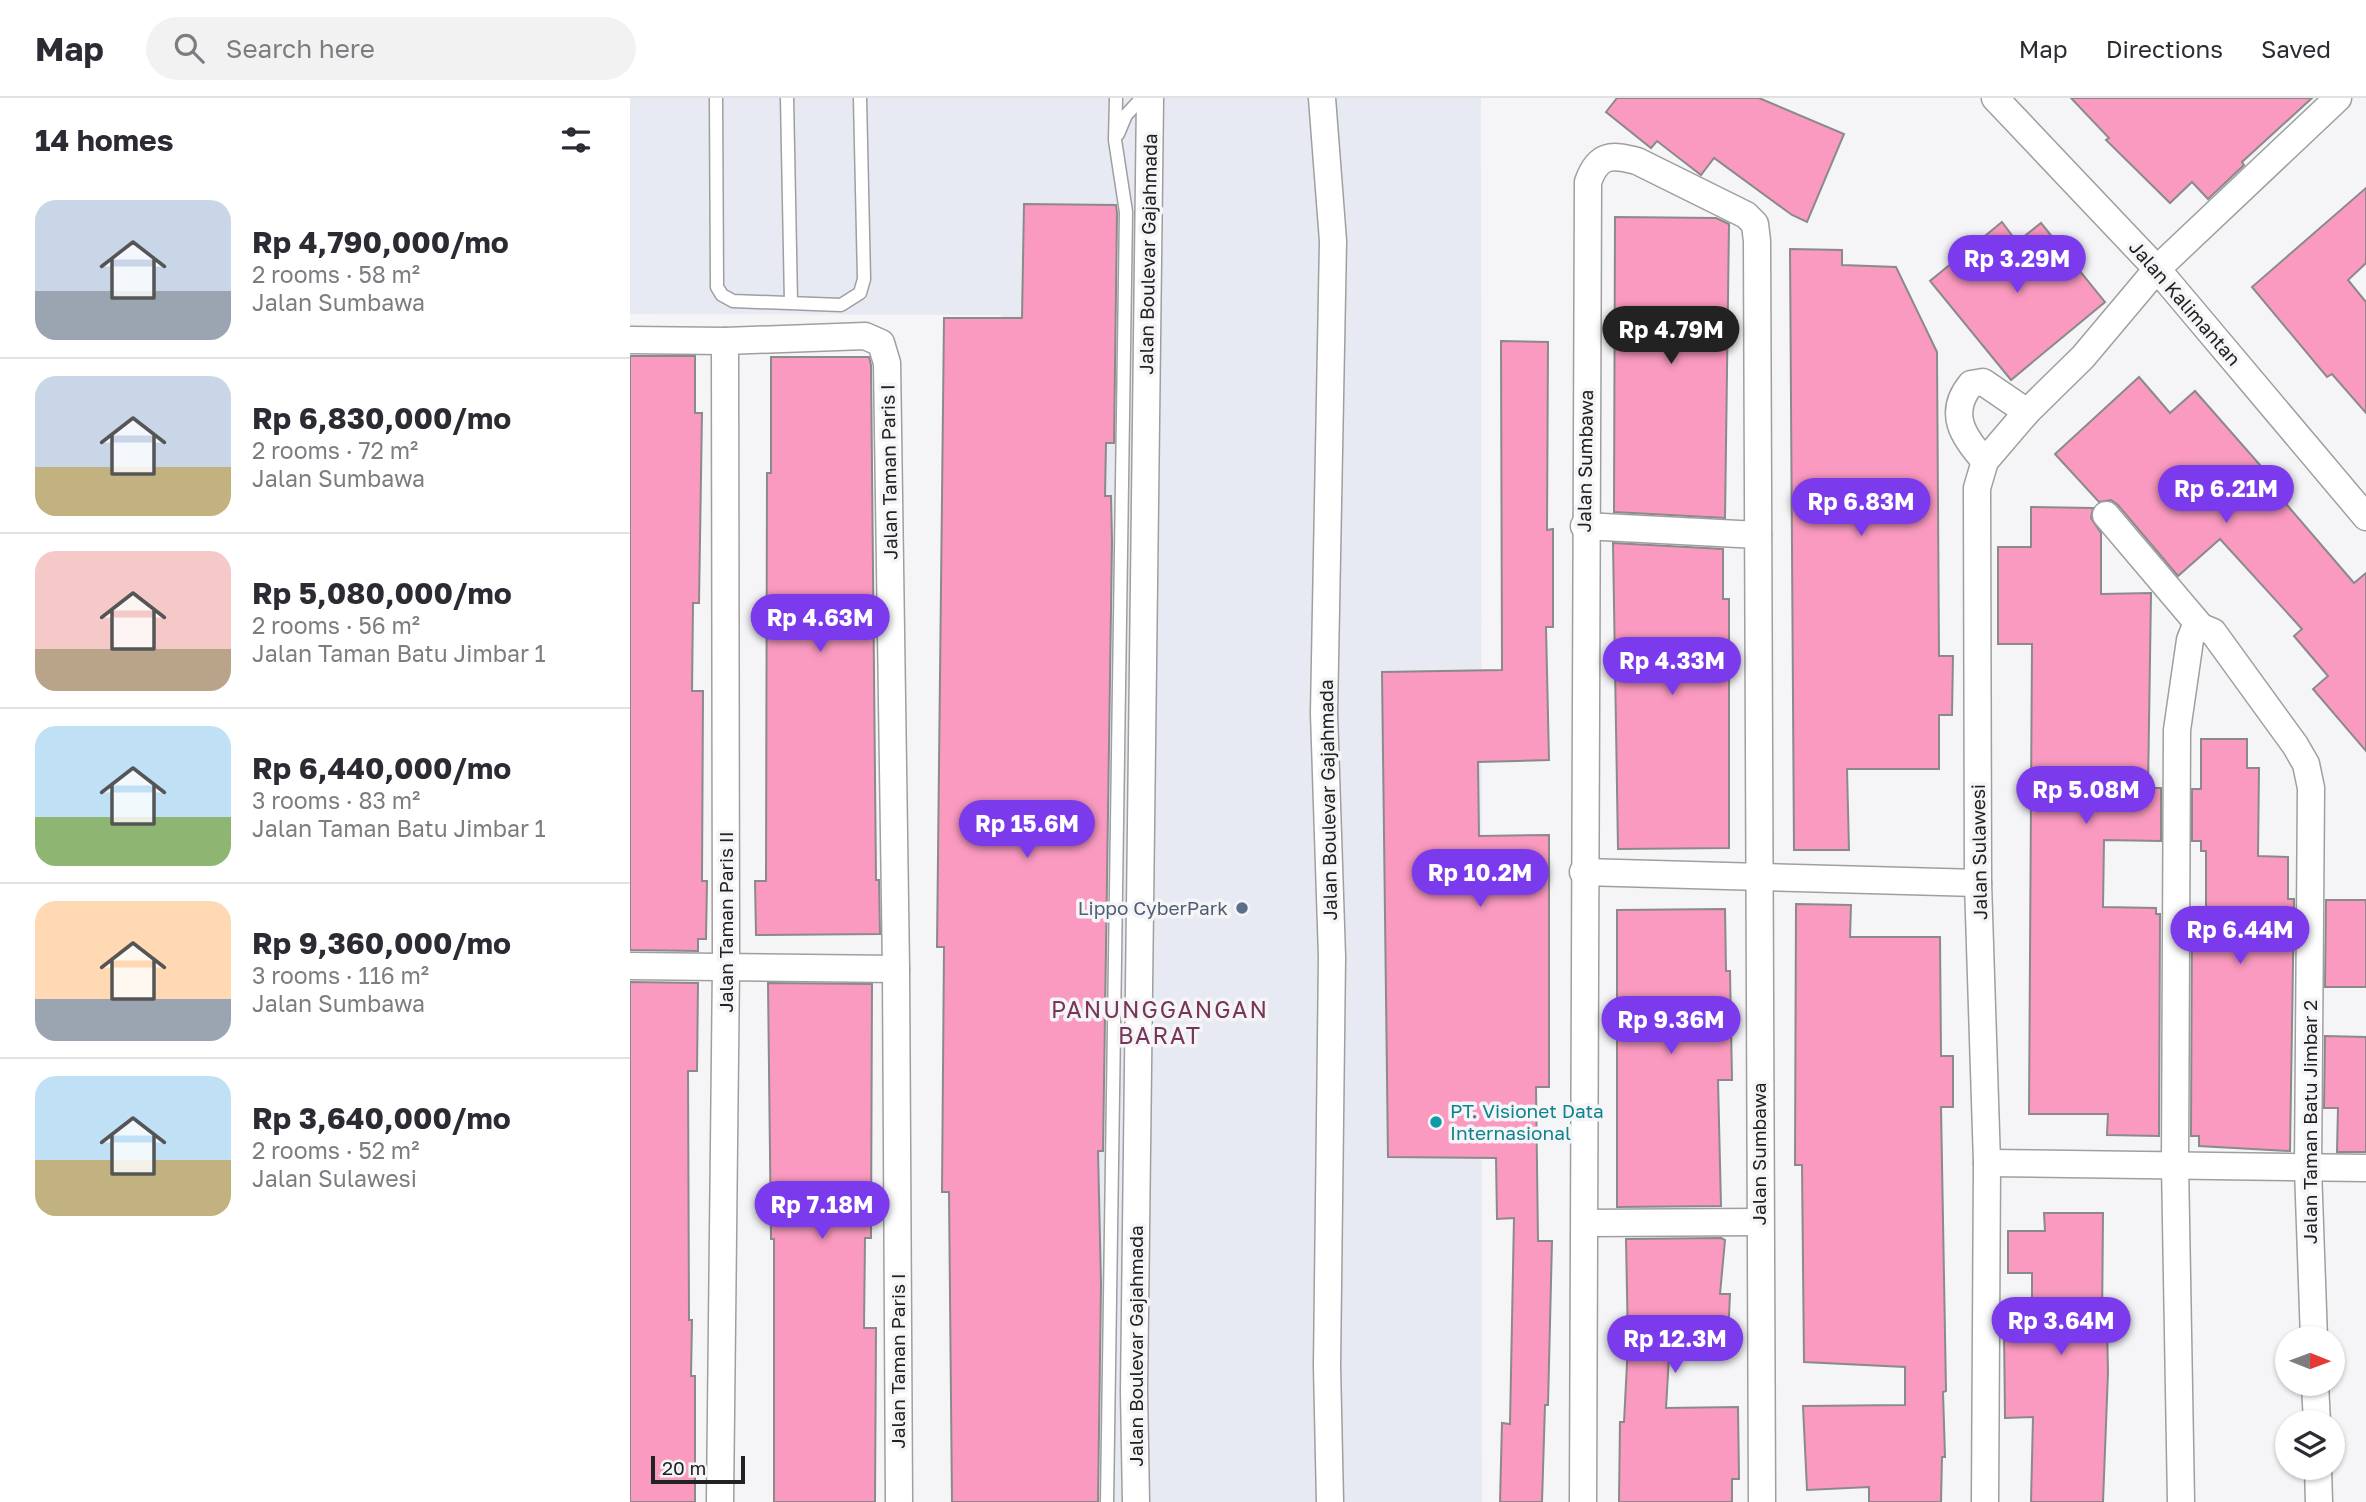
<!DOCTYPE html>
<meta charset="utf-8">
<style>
body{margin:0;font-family:"Golos Text",sans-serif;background:#f2f2f3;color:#2b2b33;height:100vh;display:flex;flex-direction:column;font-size:26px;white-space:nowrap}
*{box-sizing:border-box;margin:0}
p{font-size:23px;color:#7c7c81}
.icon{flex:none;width:38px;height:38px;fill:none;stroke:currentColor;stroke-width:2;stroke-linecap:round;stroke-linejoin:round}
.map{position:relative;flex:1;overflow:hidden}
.details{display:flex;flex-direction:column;background:#fff;width:630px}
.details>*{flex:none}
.needle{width:46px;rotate:91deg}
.buttons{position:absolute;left:1645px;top:1228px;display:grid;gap:14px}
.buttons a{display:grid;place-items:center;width:70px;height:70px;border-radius:50%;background:#fff;box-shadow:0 2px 5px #0004;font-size:35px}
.scale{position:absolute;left:21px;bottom:18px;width:94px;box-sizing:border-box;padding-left:7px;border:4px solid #212222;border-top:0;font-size:19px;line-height:24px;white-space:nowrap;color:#212222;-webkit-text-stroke:5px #f5f5f7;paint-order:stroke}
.price{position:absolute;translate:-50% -60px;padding:0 16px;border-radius:24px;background:#7c3aed;color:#fff;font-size:23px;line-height:46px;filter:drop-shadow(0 2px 4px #0008)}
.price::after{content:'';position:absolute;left:50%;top:42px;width:21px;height:16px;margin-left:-10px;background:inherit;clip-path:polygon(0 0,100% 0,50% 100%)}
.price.current{background:#222;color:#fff}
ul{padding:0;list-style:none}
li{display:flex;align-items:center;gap:21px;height:175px;padding:0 35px}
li+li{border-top:2px solid #e1e1e2}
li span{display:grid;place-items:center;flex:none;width:196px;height:140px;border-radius:21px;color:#555}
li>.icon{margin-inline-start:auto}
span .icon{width:84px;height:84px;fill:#fffc;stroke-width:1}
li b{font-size:30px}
h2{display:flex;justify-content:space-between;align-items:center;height:84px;padding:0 35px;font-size:30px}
header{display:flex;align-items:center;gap:42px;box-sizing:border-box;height:98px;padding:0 35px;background:#fff;border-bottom:2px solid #e1e1e2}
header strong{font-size:33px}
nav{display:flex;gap:38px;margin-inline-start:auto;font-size:24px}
.search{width:490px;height:63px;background:#f2f2f3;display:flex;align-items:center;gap:18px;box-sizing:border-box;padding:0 24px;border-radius:38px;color:#7c7c81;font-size:26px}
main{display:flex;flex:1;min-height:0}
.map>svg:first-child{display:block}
.built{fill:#e7eaf2}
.building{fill:#fb9ac0;stroke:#8b8a8a;stroke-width:2}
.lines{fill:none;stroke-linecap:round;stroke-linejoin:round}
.service-casing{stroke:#9f9fa0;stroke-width:15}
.minor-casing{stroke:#9f9fa0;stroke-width:29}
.service{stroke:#fff;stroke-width:12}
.minor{stroke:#fff;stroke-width:26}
.service-dot{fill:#5c6f8a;stroke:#f5f5f7;stroke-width:2.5}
.culture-dot{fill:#0f9aa8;stroke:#f5f5f7;stroke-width:2.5}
.labels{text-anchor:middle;stroke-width:7;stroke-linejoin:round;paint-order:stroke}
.street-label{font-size:19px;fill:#212222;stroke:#f5f5f7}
.service-label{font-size:19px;fill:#4e5e75;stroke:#f5f5f7;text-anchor:end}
.culture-label{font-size:19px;fill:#0d838f;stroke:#f5f5f7;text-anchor:start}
.quarter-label{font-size:23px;letter-spacing:2px;fill:#773657;stroke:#f5f5f7}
</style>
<header>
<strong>Map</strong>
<div class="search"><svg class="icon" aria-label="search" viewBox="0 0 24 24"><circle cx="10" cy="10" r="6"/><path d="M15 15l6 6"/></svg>Search here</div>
<nav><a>Map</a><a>Directions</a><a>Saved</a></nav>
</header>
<main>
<section class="details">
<h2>14 homes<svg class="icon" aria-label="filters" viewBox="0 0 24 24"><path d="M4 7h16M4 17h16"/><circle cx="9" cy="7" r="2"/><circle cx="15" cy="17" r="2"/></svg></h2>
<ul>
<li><span style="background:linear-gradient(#c9d6e8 65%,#9aa5b1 0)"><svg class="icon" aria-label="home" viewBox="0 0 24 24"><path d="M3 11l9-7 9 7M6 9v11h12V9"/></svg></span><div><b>Rp 4,790,000/mo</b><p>2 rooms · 58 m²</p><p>Jalan Sumbawa</p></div></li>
<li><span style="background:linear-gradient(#c9d6e8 65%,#c2b280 0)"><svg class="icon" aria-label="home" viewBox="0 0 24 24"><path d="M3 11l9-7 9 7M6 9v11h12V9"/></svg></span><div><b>Rp 6,830,000/mo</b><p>2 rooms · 72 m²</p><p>Jalan Sumbawa</p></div></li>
<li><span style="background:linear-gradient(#f6c9c9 70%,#b9a48a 0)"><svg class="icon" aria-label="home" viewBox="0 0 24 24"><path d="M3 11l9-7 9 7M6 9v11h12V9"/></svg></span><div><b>Rp 5,080,000/mo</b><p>2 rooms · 56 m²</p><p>Jalan Taman Batu Jimbar 1</p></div></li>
<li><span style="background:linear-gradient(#bfe0f5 65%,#8fb573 0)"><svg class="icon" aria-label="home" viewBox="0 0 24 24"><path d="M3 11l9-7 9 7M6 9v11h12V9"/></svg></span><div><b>Rp 6,440,000/mo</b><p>3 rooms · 83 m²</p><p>Jalan Taman Batu Jimbar 1</p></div></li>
<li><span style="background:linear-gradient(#ffd9b3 70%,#9aa5b1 0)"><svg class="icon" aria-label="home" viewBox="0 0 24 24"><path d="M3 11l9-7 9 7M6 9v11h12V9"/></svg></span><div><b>Rp 9,360,000/mo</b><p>3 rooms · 116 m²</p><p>Jalan Sumbawa</p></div></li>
<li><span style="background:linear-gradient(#bfe0f5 60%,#c2b280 0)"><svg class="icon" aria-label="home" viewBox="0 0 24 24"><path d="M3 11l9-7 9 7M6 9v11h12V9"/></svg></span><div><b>Rp 3,640,000/mo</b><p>2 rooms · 52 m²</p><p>Jalan Sulawesi</p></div></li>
</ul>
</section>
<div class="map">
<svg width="1736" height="1404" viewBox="0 0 1736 1404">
<rect width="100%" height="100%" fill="#f5f5f7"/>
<!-- built -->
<polygon class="built" points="0,0 851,0 852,1404 374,1404 371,217 0,216"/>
<!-- building -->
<g class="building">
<polygon points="987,0 1129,0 1214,36 1177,124 1162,117 1084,60 1071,77 1027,43 1021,50 976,14"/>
<polygon points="1441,0 1682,0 1612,64 1614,67 1578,101 1562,84 1540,105 1476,42 1479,40"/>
<polygon points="1736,90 1736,165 1718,182 1736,204 1736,315 1702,276 1697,279 1622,189"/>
<polygon points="394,106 486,107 487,115 484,345 476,345 475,398 481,398 482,443 473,1053 468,1053 471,1186 468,1404 322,1404 319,1094 312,1094 314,849 307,849 314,220 392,220"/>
<polygon points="985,119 1086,120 1099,126 1095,420 984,414"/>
<polygon points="1372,124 1387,144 1411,125 1475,204 1381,282 1300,183"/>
<polygon points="1160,151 1212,152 1212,167 1266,169 1307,254 1309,558 1323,558 1322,617 1309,617 1309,671 1217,671 1219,752 1164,752"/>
<polygon points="871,243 918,244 917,432 923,431 923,529 916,529 919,662 848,664 849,738 919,737 919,989 906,989 908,1143 922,1143 918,1307 915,1307 912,1404 870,1404 872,1325 880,1326 884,1120 867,1121 866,1060 758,1059 752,574 872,572"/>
<polygon points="0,258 65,258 65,315 72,315 69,505 63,505 62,593 73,593 72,783 77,783 76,841 68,841 68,853 0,852"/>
<polygon points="141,259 239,259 241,267 246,782 249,782 250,836 126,837 125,783 136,783 137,375 141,375"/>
<polygon points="1509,279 1540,315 1565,293 1637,375 1633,379 1724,485 1736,475 1736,653 1683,591 1698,578 1664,538 1672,531 1590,441 1548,478 1488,407 1481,402 1469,404 1425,356"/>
<polygon points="1401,409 1463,410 1461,420 1471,435 1471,496 1521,495 1518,690 1531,690 1531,743 1474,742 1473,809 1526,810 1526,816 1530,816 1529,1038 1477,1037 1478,1016 1399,1016 1402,546 1368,546 1368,449 1401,449"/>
<polygon points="983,445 1093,451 1093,501 1099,501 1099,750 988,751"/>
<polygon points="1571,641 1617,641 1617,670 1629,670 1628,758 1658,759 1658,801 1664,801 1660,1053 1569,1048 1569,1038 1561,1038 1562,816 1576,816 1576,753 1571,753 1571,743 1562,743 1562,691 1571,691"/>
<polygon points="1696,802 1736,802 1736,889 1695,889"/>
<polygon points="1166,806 1221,807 1220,839 1310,839 1311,958 1323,958 1323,1009 1311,1009 1316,1293 1313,1294 1315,1359 1312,1359 1311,1404 1239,1404 1239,1389 1177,1392 1173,1308 1275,1307 1275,1269 1174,1264 1172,1067 1165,1067"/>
<polygon points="1095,811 1096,873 1100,873 1102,982 1088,982 1091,1108 987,1109 987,812"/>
<polygon points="0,884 68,885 67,973 58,973 59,1222 62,1222 61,1278 65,1278 65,1404 0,1404"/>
<polygon points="138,885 242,886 241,1140 235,1140 234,1230 246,1230 245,1404 144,1404 144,1141 141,1141"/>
<polygon points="1695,938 1736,939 1736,1054 1707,1054 1708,1010 1694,1010"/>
<polygon points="1414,1115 1473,1115 1472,1228 1477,1228 1478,1274 1473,1404 1401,1404 1403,1319 1375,1320 1374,1229 1402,1229 1402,1175 1378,1175 1378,1133 1415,1133"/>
<polygon points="1091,1140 1095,1142 1090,1196 1100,1196 1097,1261 1039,1259 1036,1310 1108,1309 1109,1381 1102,1381 1102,1404 989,1404 990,1324 994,1324 998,1246 996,1141"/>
</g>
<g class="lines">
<!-- service casing -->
<g class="service-casing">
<g id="service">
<polyline points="86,0 87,189 92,197 103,203 211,207 230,195 234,181 230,0"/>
<polyline points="157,0 161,204"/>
<polyline points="488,36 496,17 512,0"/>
<polyline points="477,1404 496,114 485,42 486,0"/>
</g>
</g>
<!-- minor casing -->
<g class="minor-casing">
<g id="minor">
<polyline points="692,0 703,143 694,615 702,859 697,1268 700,1404"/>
<polyline points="1365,0 1527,171 1736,419"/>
<polyline points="0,242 95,243 235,238 251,245 257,265 266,871 269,1404"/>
<path d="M1355,363c-22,-24 -38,-48 -14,-77l12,-2 44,30"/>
<polyline points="1476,417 1571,529"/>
<polyline points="954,428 1128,437"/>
<polyline points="953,774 1348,785"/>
<polyline points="0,868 266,871"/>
<polyline points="1357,1065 1736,1070"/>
<polyline points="956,1125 1130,1124"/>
<polyline points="1685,1286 1687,1325"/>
<polyline points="1688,1370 1689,1404"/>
<polyline points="90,1404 96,868 95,243"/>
<polyline points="506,1404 504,1294 520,0"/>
<path d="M953,1404c5,-440 0,-880 5,-1320 10,-28 23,-28 49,-21l109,54 9,9 2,17 5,1261"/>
<polyline points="1355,1404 1357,1065 1348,785 1347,390 1355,363 1397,314 1453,259 1527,171 1708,0"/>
<polyline points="1551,1404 1545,1066 1547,632 1560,542 1564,532 1571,529 1583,534 1665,647 1676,666 1681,690 1678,1071 1684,1241"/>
</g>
</g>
<!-- service -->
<use href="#service" class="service"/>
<!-- minor -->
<use href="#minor" class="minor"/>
</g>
<!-- markers -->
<circle class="service-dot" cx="612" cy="810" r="7"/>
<circle class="culture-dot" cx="806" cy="1024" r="7"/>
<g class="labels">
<!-- street labels -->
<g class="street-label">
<text transform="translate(518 156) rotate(-89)" y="7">Jalan Boulevar Gajahmada</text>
<text transform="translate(1555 205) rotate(49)" y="7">Jalan Kalimantan</text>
<text transform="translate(955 363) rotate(-89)" y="7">Jalan Sumbawa</text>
<text transform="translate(259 374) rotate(-91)" y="7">Jalan Taman Paris I</text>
<text transform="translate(698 702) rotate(-91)" y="7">Jalan Boulevar Gajahmada</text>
<text transform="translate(1349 754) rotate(-91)" y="7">Jalan Sulawesi</text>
<text transform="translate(96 824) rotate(-90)" y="7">Jalan Taman Paris II</text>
<text transform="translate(1680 1024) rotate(-90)" y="7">Jalan Taman Batu Jimbar 2</text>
<text transform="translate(1129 1056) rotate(-90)" y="7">Jalan Sumbawa</text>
<text transform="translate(506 1248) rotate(-90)" y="7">Jalan Boulevar Gajahmada</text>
<text transform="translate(268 1263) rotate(-90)" y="7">Jalan Taman Paris I</text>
</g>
<!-- service labels -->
<g class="service-label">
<text x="598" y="817">Lippo CyberPark</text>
</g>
<!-- culture labels -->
<g class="culture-label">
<text x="820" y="1020">PT. Visionet Data<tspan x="820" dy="22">Internasional</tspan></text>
</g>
<!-- quarter labels -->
<g class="quarter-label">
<text x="530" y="920">PANUNGGANGAN<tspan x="530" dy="26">BARAT</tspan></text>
</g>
</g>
</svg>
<div class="buttons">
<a><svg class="needle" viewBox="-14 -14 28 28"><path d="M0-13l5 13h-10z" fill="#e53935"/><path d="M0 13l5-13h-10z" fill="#7c7c81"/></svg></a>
<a><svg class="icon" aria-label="layers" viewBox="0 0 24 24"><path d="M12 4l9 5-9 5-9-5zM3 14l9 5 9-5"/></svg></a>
</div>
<div class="scale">20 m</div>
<b class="price" style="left:1387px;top:197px">Rp 3.29M</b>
<b class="price current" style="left:1041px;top:268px">Rp 4.79M</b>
<b class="price" style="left:1596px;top:427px">Rp 6.21M</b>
<b class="price" style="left:1231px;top:440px">Rp 6.83M</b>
<b class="price" style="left:190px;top:556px">Rp 4.63M</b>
<b class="price" style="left:1042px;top:599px">Rp 4.33M</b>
<b class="price" style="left:1456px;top:728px">Rp 5.08M</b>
<b class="price" style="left:397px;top:762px">Rp 15.6M</b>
<b class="price" style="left:850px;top:811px">Rp 10.2M</b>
<b class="price" style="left:1610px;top:868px">Rp 6.44M</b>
<b class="price" style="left:1041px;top:958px">Rp 9.36M</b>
<b class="price" style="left:192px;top:1143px">Rp 7.18M</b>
<b class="price" style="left:1431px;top:1259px">Rp 3.64M</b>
<b class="price" style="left:1045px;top:1277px">Rp 12.3M</b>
</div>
</main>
